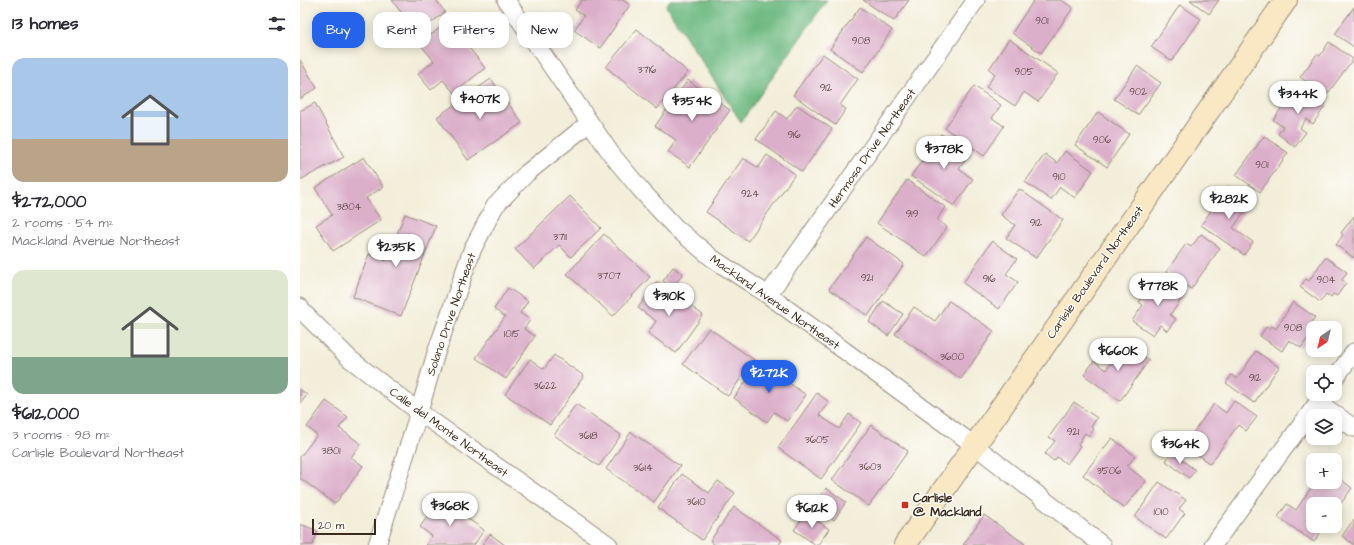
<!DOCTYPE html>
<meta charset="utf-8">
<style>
body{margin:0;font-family:"Architects Daughter",sans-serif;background:#f2f2f3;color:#2b2b33;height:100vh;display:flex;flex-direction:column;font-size:15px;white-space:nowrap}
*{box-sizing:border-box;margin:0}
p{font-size:13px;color:#7c7c81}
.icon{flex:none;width:22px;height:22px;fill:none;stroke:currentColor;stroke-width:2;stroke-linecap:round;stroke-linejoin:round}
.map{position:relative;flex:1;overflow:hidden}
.side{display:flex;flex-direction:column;background:#fff;width:300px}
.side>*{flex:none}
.banner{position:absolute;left:12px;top:12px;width:380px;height:36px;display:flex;gap:8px}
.needle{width:26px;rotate:215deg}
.tools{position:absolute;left:1006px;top:321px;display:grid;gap:8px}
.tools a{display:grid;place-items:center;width:36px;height:36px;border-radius:8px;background:#fff;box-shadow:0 2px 10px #0003;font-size:20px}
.scale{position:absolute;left:12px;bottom:10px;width:64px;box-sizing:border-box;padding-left:4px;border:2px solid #3b2a1e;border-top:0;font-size:11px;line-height:14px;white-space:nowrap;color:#3b2a1e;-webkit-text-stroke:3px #fdfcf7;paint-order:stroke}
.price{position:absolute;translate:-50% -34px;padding:0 9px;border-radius:14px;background:#fff;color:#222;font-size:13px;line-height:26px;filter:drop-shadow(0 1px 2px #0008)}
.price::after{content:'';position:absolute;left:50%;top:24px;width:12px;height:9px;margin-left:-6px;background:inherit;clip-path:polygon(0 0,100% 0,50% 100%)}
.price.current{background:#2563eb;color:#fff}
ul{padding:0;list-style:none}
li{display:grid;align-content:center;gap:8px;height:212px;padding:0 12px}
li span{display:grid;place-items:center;height:124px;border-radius:12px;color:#555}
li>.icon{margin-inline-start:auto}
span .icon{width:72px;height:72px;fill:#fffc;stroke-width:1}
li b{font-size:17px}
h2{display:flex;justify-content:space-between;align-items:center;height:48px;padding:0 12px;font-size:17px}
.chip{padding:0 14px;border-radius:12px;background:#fff;box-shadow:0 2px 10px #0003;font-size:14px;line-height:36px}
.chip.current{background:#2563eb;color:#fff}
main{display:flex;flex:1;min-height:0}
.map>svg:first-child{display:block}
.forest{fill:#6db981;stroke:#547250}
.building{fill:#dbafca}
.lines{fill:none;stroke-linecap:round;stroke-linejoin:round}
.street-casing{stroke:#968c7c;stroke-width:19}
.secondary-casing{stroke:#968c7c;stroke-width:24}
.street{stroke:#fff;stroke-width:17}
.secondary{stroke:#fae7c3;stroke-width:22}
.poi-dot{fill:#c8321e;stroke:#fdfcf7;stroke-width:1.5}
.labels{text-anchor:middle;stroke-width:3;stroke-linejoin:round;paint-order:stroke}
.number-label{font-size:10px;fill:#634b49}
.street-label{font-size:12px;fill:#3b2a1e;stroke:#fdfcf7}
.poi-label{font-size:12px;font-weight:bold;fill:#3b2a1e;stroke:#fdfcf7;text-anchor:start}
</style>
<main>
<section class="side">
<h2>13 homes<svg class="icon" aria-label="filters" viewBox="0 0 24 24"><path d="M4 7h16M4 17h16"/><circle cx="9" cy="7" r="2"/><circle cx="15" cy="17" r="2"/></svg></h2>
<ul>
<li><span style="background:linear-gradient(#a9c7e8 65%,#b9a48a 0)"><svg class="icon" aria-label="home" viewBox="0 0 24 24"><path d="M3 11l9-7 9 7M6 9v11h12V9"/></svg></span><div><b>$272,000</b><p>2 rooms · 54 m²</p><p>Mackland Avenue Northeast</p></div></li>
<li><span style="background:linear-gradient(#dfe7d0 70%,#7fa58c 0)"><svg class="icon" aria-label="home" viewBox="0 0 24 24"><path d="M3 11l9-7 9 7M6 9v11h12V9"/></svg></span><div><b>$612,000</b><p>3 rooms · 98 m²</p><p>Carlisle Boulevard Northeast</p></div></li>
</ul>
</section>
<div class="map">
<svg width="1054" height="545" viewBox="0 0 1054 545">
<rect width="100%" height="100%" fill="#fdfcf7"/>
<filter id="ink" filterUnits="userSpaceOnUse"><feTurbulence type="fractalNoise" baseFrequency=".025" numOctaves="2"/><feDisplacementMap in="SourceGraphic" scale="8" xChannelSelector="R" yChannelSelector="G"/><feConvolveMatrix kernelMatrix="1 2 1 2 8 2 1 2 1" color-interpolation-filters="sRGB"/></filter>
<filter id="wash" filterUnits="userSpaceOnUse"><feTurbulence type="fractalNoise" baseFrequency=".012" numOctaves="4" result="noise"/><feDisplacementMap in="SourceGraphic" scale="16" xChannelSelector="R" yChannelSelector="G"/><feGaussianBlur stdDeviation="0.9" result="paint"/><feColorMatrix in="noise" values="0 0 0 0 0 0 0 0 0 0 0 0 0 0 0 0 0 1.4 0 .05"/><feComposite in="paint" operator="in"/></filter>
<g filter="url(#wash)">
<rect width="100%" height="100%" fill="#f2eed9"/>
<!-- forest -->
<polygon class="forest" points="370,0 527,0 441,122 366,6"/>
<g id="blocks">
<!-- building -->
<g class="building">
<polygon points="92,0 136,0 145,12 117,34"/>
<polygon points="282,0 323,0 330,5 300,48 274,30 284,16 275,10"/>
<polygon points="563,0 609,0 594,21"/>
<polygon points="734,0 761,0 773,8 741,53 712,33"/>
<polygon points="890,0 919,0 909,14"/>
<polygon points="880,5 901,19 872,61 851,47"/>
<polygon points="560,7 592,30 563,72 530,49"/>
<polygon points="1054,7 1054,47 1035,34"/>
<polygon points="148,21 185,68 154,93 143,80 131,90 118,74 134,61 120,44"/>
<polygon points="337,29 388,72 357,109 306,67"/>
<polygon points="709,39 758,73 738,102 724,92 715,106 686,87 695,74 689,69"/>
<polygon points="1029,42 1053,59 1026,96 1000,77 1017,54 1020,56"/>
<polygon points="523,54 558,79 540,105 546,109 535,125 493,95"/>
<polygon points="0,60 17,88 0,99"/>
<polygon points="837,66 861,83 838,115 814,99"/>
<polygon points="191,79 222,123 168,160 137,117"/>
<polygon points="388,80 430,110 390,167 368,152 376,140 355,126"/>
<polygon points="998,85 1026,105 1013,124 1006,119 1000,128 1006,132 995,147 978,134 983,127 973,120"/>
<polygon points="674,86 701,105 692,118 704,126 684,156 645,128"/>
<polygon points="15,103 44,157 0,180 0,140 1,140 0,111"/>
<polygon points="497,105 532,129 502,172 456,139 476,111 487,119"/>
<polygon points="798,112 829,134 807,167 775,145"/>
<polygon points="641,134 670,154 659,169 673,179 654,206 611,176"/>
<polygon points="964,136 988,153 960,192 936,175"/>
<polygon points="765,151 793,171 775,198 760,187 751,200 725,182 745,154 757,163"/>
<polygon points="467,155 495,174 448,241 406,212 443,158 458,168"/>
<polygon points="64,157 83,187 66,198 81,220 33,251 16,225 32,215 15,188"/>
<polygon points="607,180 645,207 637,220 647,227 626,257 577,223"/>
<polygon points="928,186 951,202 933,228 953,242 944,255 901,225"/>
<polygon points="719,189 763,220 736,258 706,238 715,225 701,215"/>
<polygon points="270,196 301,228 271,257 259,245 234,269 215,249"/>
<polygon points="105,214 136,226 101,316 53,297 69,254 86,261"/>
<polygon points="1054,216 1054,258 1036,245 1043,235 1041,233"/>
<polygon points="304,234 350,277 313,316 267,274"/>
<polygon points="901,234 920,248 891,289 866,272 886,244 891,247"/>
<polygon points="566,237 604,264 568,316 529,289"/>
<polygon points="692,241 717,259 706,274 718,282 699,309 663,283"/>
<polygon points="1025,257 1047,272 1042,280 1046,283 1037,296 1033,294 1031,297 1026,294 1020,302 1000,287 1006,279 1009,281"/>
<polygon points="373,267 383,274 372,288 363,281"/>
<polygon points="861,277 885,294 870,315 876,319 867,331 860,325 853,335 832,321 843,305 839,302 849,288 852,290"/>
<polygon points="356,282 403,315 376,353 348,333 356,321 338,308"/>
<polygon points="208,288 228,301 220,313 230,320 224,329 235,336 206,379 176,358 205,317 194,309"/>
<polygon points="583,301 603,314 588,336 569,322"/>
<polygon points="649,301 694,331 661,379 595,334 614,307 635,321"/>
<polygon points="993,302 1015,317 1009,326 1013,330 1001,348 989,340 982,351 960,336 966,327 970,329 972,326 976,329"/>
<polygon points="409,328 454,360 428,396 383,364"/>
<polygon points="825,344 849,360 820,401 784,375 794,361 806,370"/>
<polygon points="956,351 979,367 954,403 926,383 932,375 937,379"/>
<polygon points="254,355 284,376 250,425 205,394 230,359 244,369"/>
<polygon points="460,362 506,395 487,421 474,412 467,422 434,398"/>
<polygon points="0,389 7,395 0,404"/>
<polygon points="517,393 529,402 519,415 539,429 549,414 561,423 521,479 478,448"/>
<polygon points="26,401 48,417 39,428 61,444 51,457 63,466 35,504 0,478 0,457 17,435 7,427"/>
<polygon points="934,401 957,417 946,431 938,425 910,464 884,445 914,404 926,413"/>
<polygon points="774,402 797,418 791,427 794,429 789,436 785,433 778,444 780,446 767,464 757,457 754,461 745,454 755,441 749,437"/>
<polygon points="276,404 321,435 299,466 254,435"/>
<polygon points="571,425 608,451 569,506 532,480"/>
<polygon points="331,432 380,466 354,502 306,469"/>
<polygon points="812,438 835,456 827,466 846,481 824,508 783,475"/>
<polygon points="872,452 895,470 889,478 866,461"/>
<polygon points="382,474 409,493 418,481 435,493 402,540 358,508"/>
<polygon points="1035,475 1052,488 1035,512 1035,504 1013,504 1013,526 1025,526 1014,542 978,517 987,504 996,510 1015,482 1035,482"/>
<polygon points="859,482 886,500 879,509 885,513 866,539 835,517"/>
<polygon points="526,488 546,502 534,520 514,506"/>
<polygon points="140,499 184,530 174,545 126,545 132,536 120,527"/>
<polygon points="434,507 482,540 479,545 415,545 410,541"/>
<polygon points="506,513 529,529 518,545 516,545 494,530"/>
<polygon points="684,515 725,544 724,545 663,545"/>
<polygon points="1054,519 1054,545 1042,536"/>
<polygon points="0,524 18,531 13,545 0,545"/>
<polygon points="190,534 205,545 182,545"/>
</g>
</g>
</g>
<g filter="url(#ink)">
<use href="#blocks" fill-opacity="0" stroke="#968c7c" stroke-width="1"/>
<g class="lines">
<!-- street casing -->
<g class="street-casing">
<g id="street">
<polyline points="206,0 312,155 341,190 375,227 412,258 468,295 674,445 802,545"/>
<polyline points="468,295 676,0"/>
<polyline points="0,307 2,311 50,359 97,395 119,412 309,545"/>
<polyline points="1035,378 1054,352"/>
<polyline points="1018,402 1054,428"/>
<polyline points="77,545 119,412 136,353 172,250 195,206 227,173 289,123"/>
<polyline points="913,545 1024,394"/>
</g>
</g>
<!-- secondary casing -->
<g class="secondary-casing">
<polyline id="secondary" points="605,545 986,0"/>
</g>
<!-- street -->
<use href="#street" class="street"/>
<!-- secondary -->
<use href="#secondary" class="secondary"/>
</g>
</g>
<!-- markers -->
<rect class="poi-dot" x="601" y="501" width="8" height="8" rx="2"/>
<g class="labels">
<!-- number labels -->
<g class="number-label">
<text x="742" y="24">901</text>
<text x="561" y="44">908</text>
<text x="347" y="73">3716</text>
<text x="724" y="75">905</text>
<text x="526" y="91">912</text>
<text x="838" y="95">902</text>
<text x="494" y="138">916</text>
<text x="802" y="143">906</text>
<text x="962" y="168">901</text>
<text x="759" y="180">910</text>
<text x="450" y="197">924</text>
<text x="49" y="210">3804</text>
<text x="612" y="217">919</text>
<text x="736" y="226">912</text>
<text x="260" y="240">3711</text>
<text x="309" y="279">3707</text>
<text x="567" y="281">921</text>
<text x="689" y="282">916</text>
<text x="1026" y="283">904</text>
<text x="993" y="331">908</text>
<text x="212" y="337">1015</text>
<text x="652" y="360">3600</text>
<text x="955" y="381">912</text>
<text x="245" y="389">3622</text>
<text x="773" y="435">921</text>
<text x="288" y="439">3618</text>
<text x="517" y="443">3605</text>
<text x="31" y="454">3801</text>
<text x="570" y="470">3603</text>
<text x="343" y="471">3614</text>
<text x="809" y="474">3506</text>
<text x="396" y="505">3610</text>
<text x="861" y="515">1010</text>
</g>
<!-- street labels -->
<g class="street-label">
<text transform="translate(572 148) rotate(-55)" y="4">Hermosa Drive Northeast</text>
<text transform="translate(795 272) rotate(-55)" y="4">Carlisle Boulevard Northeast</text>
<text transform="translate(475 302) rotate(35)" y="4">Mackland Avenue Northeast</text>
<text transform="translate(151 314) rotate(-71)" y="4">Solano Drive Northeast</text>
<text transform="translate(149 432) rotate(36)" y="4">Calle del Monte Northeast</text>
</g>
<!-- poi labels -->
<g class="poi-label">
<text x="613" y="502">Carlisle<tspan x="613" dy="14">@ Mackland</tspan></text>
</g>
</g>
</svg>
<div class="tools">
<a><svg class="needle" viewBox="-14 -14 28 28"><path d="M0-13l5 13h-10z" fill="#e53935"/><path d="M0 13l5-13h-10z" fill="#7c7c81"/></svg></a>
<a><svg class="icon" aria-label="locate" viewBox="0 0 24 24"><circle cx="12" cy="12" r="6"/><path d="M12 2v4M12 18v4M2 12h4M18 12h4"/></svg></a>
<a><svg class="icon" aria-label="layers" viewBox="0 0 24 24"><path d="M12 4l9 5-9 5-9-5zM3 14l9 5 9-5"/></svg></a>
<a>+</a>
<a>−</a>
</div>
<div class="scale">20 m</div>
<b class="price" style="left:998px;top:115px">$344K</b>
<b class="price" style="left:180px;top:120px">$407K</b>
<b class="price" style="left:392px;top:122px">$354K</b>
<b class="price" style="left:644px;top:170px">$378K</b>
<b class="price" style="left:929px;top:220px">$282K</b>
<b class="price" style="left:96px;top:268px">$235K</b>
<b class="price" style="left:858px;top:307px">$778K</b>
<b class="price" style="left:369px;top:317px">$310K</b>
<b class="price" style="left:818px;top:372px">$660K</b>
<b class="price current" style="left:469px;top:394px">$272K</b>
<b class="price" style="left:880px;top:465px">$364K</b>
<b class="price" style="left:150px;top:527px">$368K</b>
<b class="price" style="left:512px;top:529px">$612K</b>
<div class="banner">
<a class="chip current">Buy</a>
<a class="chip">Rent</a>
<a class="chip">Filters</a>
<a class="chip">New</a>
</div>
</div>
</main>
